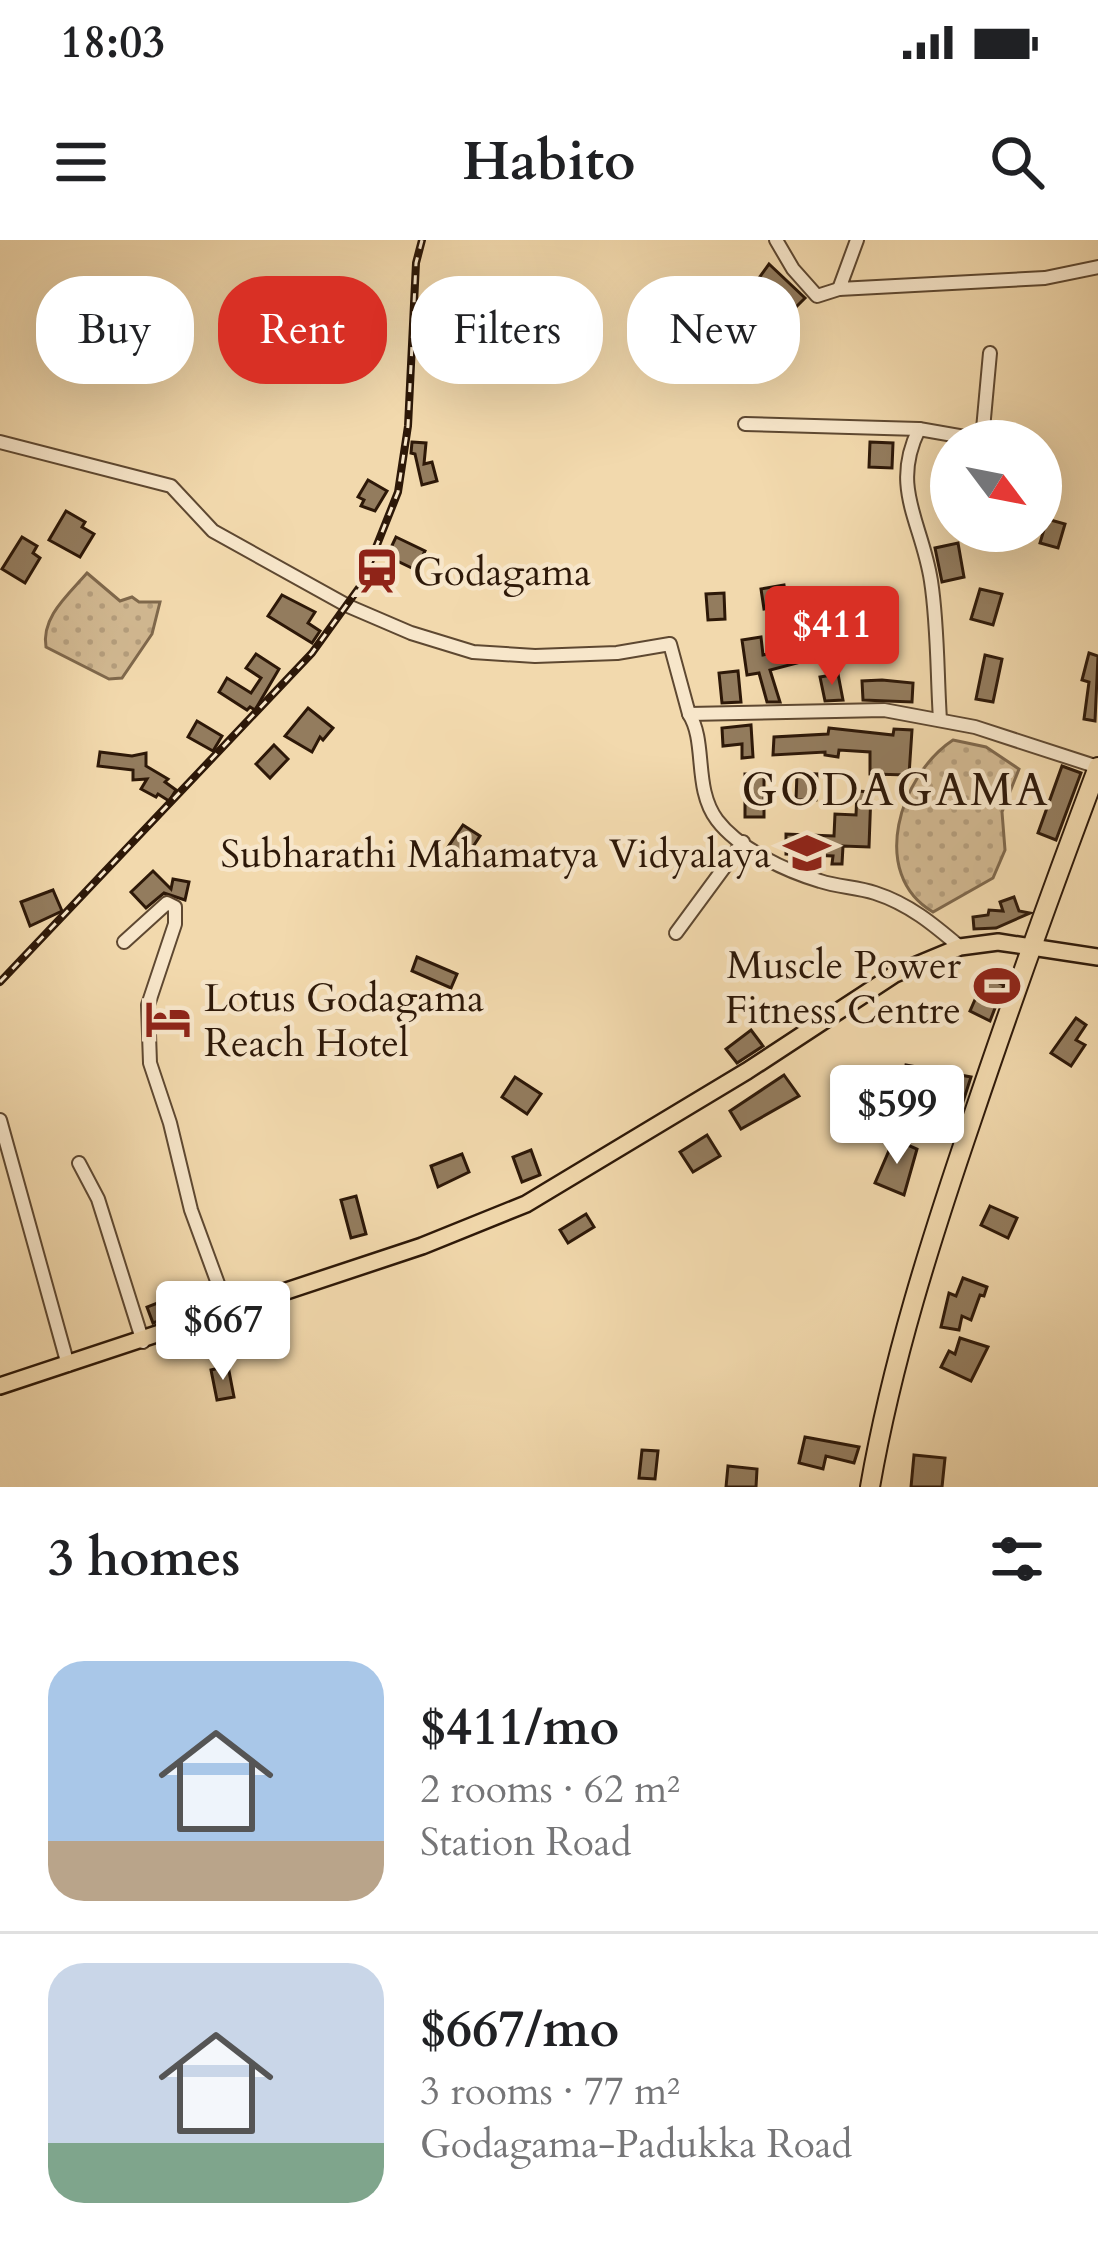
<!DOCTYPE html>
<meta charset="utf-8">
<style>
body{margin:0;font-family:Cardo,serif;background:#f6f6f6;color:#202124;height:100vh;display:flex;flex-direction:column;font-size:45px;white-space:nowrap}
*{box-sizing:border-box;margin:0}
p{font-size:39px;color:#757577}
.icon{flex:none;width:66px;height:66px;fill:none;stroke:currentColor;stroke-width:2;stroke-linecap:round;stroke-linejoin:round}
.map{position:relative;height:1247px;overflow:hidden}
.drawer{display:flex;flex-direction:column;background:#fff;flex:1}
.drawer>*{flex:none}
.hud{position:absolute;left:36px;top:36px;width:1026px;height:108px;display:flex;gap:24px}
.needle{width:78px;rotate:122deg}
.tools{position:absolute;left:930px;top:180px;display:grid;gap:24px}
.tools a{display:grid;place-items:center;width:132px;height:132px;border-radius:50%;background:#fff;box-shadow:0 12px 48px #0002;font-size:60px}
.price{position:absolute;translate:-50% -102px;padding:0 27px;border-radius:12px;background:#fff;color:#222;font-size:39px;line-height:78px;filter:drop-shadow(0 3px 6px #0008)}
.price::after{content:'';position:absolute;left:50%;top:72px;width:36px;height:27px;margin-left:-18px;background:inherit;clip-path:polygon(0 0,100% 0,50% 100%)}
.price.selected{background:#d93025;color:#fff}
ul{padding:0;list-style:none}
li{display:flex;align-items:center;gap:36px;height:300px;padding:0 48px}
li+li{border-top:3px solid #e0e0e0}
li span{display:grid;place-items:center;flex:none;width:336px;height:240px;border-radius:36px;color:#555}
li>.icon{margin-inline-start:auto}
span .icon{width:144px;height:144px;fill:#fffc;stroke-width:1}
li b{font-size:51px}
h2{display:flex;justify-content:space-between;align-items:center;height:144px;padding:0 48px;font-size:51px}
.tag{padding:0 42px;border-radius:48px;background:#fff;box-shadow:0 12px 48px #0002;font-size:42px;line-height:108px}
.tag.selected{background:#d93025;color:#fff}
.status{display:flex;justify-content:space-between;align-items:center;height:84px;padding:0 60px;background:#fff;direction:ltr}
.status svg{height:33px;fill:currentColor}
header{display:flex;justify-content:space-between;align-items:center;height:156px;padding:0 48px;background:#fff;font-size:54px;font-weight:800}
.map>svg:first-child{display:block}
.grass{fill:url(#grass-dots);stroke:#7f684c;stroke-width:3}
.building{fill:#937c5e;stroke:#2d1808;stroke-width:3}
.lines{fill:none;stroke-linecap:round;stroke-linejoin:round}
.minor-casing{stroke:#5e4831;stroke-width:16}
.major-casing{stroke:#2d1808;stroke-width:20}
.highway-casing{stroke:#2d1808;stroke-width:22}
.minor{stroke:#f7e6ca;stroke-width:12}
.major{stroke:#f2d9ad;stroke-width:15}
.highway{stroke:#f2d9ad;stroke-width:18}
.rail-casing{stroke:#2d1808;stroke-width:8}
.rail{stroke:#f7e6ca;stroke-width:3;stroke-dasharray:9;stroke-linecap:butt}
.labels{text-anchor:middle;stroke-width:9;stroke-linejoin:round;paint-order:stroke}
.poi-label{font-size:39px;fill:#2d1808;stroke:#f7e6ca;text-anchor:start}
.quarter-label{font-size:45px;letter-spacing:3px;fill:#2d1808;stroke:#f7e6ca}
</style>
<div class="status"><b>18:03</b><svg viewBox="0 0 49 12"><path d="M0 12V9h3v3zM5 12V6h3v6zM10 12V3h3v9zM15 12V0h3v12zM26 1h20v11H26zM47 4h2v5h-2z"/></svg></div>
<header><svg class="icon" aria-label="menu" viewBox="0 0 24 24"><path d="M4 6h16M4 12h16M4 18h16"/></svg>Habito<svg class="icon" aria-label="search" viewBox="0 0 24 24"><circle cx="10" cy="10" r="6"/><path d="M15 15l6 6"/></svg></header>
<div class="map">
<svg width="1098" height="1247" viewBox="0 0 1098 1247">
<defs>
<pattern id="grass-dots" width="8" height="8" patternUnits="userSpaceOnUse" patternTransform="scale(3)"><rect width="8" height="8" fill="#d1b891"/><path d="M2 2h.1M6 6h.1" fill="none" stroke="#b49d7c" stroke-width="1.8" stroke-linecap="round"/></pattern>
</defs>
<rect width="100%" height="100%" fill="#f2d9ad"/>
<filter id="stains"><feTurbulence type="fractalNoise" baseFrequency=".00167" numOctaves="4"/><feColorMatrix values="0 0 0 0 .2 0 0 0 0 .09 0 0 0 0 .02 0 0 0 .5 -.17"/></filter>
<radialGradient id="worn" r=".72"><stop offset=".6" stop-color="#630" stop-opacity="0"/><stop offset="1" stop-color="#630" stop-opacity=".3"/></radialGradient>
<!-- grass -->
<g class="grass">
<path d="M87,333l33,28 12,-4 7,5h21l-8,32 -30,44 -13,1 -63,-32c-5,-30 22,-52 41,-74z"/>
<path d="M953,500l33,7 33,22 -17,43 3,38 -12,28 -60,34c-65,-38 -33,-137 20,-172z"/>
</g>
<!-- building -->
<g class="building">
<polygon points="769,24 805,58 789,74 769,54 765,60 751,49"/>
<polygon points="412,202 426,203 424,224 432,222 437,241 422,245 415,214 411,213"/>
<polygon points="870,202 893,203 892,228 869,227"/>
<polygon points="368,240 387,251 375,271 361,266 364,260 358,257"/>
<polygon points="66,271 85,282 82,287 94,294 80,317 49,300"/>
<polygon points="1047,279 1065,284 1058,308 1040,303"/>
<polygon points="22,297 37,306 33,313 40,318 25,343 2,329"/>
<polygon points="396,297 425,311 416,330 387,316"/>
<polygon points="958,303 964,337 942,342 935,308"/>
<polygon points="784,345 787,365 764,369 761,349"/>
<polygon points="980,349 1002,354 993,385 971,379"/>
<polygon points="724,353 725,379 708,380 706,354"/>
<polygon points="282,355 315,372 308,383 320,391 312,403 268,376"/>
<polygon points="761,397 763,415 797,407 801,422 770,430 780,462 767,462 759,433 747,435 742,400"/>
<polygon points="1089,413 1098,416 1095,481 1084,479 1089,442 1082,440"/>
<polygon points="256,414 279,429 255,470 250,467 247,470 219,452 227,438 251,453 261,438 246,428"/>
<polygon points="985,415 1002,419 993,462 976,459"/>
<polygon points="738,431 741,462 722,463 719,433"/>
<polygon points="838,434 843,460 825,461 820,437"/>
<polygon points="882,440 913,443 912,462 863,460 862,441"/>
<polygon points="308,468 333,488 323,500 320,497 312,512 285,496"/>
<polygon points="197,481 222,496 213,511 188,497"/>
<polygon points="751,485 753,517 742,518 742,504 723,506 722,488"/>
<polygon points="829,488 893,495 894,489 912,490 909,535 870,534 870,512 839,510 838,517 825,515 825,512 773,515 774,497 828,494"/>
<polygon points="274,505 288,519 270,538 256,524"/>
<polygon points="100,512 132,516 146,513 146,526 168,539 165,542 176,550 169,561 158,554 156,557 141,549 147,539 133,540 133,530 98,526"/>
<polygon points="1062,526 1081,533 1056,600 1038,593"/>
<polygon points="797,533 817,534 816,560 796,560"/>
<rect x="745" y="534" width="19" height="43"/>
<polygon points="857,551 871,552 869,607 843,606 842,624 832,624 833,616 786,614 786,594 834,596 835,574 856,575"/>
<polygon points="463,585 480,596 465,619 448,607"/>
<polygon points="153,631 171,649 173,639 189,642 185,660 164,653 146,668 131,652"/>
<polygon points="53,650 62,671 30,686 21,662"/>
<polygon points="1014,657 1019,671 1030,673 996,688 974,689 973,677 988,675 989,670 1003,671 1000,662"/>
<polygon points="417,717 457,734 451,748 412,731"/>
<polygon points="985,737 1004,745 990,781 970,771"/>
<polygon points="1076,778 1086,785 1076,800 1085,805 1071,826 1051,813"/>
<polygon points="751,790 763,806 737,823 726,809"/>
<polygon points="906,825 971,837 960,871 887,853 891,840 903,843"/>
<polygon points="784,835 799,856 741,889 730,871"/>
<polygon points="515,837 541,854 527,874 502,857"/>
<polygon points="884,865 925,880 922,891 880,880"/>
<polygon points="707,895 720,916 693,932 680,912"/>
<polygon points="894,899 917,909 904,955 875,943"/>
<polygon points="531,910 540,935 522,942 513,917"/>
<polygon points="462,914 469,932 438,947 431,926"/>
<polygon points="356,956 366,994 351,998 341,960"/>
<polygon points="990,966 1017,978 1008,998 981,985"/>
<polygon points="586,974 594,987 568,1003 560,990"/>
<polygon points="963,1038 987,1047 984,1056 980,1055 971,1080 962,1076 959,1090 941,1087 949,1053 956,1056"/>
<polygon points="176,1050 188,1070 153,1083 147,1067 168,1059 166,1056"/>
<polygon points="960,1098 988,1107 971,1141 941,1127 949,1111 955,1114"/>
<polygon points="228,1126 234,1157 217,1160 211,1130"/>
<polygon points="805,1197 859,1207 854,1223 826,1216 823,1229 799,1223"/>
<polygon points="642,1210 658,1211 655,1239 639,1238"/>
<polygon points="914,1215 945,1218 942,1247 911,1247"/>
<polygon points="728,1226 757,1229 756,1247 726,1247"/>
</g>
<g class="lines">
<!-- minor casing -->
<g class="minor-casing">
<g id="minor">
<polyline points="776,0 793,29 817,56 839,49"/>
<polyline points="857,0 839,49 1045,38 1098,27"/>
<polyline points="745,184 919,189 982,200 990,113"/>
<path d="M919,189c-29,59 3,93 12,152 7,45 6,93 9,139"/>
<polyline points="0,202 171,246 213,291 348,366 411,393 473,412 535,416 617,413 670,404 689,474 884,470 975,487 1098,527"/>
<path d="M689,474c18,28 4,74 28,106 22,29 69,51 103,61 18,6 37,6 55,12 34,11 58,31 85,54"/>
<polyline points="676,693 743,602"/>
<polyline points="124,702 167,663 175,667 175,684 148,765 150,823 170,883 191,970 228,1071"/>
<polyline points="0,880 68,1125"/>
<polyline points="79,923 98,959 143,1102"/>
</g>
</g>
<!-- major casing -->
<g class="major-casing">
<polyline id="major" points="0,1146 422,1006 526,964 747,831 895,734 960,707 998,702 1098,717"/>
</g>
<!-- highway casing -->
<g class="highway-casing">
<path id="highway" d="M870,1247c22,-126 61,-248 102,-368 40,-119 82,-235 126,-352"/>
</g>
<!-- minor -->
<use href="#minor" class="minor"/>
<!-- major -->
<use href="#major" class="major"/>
<!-- highway -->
<use href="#highway" class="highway"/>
<!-- rail casing -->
<g class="rail-casing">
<polyline id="rail" points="0,742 312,413 361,345 398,252 408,186 416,23 422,0"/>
</g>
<!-- rail -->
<use href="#rail" class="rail"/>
</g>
<!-- icons -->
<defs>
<g id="station-bare" transform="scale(3.6)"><path d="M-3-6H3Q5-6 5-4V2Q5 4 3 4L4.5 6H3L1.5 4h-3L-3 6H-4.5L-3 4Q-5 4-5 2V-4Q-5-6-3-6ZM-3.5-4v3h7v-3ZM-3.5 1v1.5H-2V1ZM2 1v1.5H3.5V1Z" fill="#8f2418" stroke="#f7e6ca" stroke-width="2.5" paint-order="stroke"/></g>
<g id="school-bare" transform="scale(3.6)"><path d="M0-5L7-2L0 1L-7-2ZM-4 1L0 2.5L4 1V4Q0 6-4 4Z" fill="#8f2418" stroke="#f7e6ca" stroke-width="2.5" paint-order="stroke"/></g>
<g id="stadium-bare" transform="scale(3.6)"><path d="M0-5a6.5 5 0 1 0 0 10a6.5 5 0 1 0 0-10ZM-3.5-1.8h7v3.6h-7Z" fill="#8f2418" stroke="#f7e6ca" stroke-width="2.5" paint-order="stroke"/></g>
<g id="hotel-bare" transform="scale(3.6)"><path d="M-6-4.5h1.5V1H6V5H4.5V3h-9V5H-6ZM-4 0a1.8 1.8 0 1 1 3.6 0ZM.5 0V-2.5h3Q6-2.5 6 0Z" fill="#8f2418" stroke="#f7e6ca" stroke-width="2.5" paint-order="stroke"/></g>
</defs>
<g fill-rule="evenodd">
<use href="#station-bare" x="377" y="331"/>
<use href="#school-bare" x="807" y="613"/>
<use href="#stadium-bare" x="997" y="746"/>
<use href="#hotel-bare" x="168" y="779"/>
</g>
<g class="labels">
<!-- poi labels -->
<g class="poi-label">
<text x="413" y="345">Godagama</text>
<text x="771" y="627" text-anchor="end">Subharathi Mahamatya Vidyalaya</text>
<text x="961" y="738" text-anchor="end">Muscle Power<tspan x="961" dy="45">Fitness Centre</tspan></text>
<text x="204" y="771">Lotus Godagama<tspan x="204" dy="45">Reach Hotel</tspan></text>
</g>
<!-- quarter labels -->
<g class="quarter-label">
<text x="896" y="565">GODAGAMA</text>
</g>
</g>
<rect width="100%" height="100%" filter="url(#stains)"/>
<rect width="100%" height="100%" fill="url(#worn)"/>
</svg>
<div class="tools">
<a><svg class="needle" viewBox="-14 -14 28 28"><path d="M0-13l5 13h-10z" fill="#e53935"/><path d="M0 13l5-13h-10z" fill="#757577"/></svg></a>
</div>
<b class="price selected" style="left:832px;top:448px">$411</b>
<b class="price" style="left:897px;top:927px">$599</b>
<b class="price" style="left:223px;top:1143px">$667</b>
<div class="hud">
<a class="tag">Buy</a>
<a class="tag selected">Rent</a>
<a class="tag">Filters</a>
<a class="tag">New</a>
</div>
</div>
<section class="drawer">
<h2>3 homes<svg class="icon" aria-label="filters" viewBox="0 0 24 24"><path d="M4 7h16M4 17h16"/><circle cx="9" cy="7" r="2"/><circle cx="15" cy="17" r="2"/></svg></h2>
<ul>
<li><span style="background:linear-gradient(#a9c7e8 75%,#b9a48a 0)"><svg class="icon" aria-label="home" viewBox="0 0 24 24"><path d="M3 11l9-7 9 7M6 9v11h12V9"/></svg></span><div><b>$411/mo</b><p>2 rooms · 62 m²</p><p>Station Road</p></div></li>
<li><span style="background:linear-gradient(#c9d6e8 75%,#7fa58c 0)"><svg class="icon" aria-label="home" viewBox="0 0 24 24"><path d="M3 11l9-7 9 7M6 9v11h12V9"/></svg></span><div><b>$667/mo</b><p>3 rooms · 77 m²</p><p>Godagama-Padukka Road</p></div></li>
</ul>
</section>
